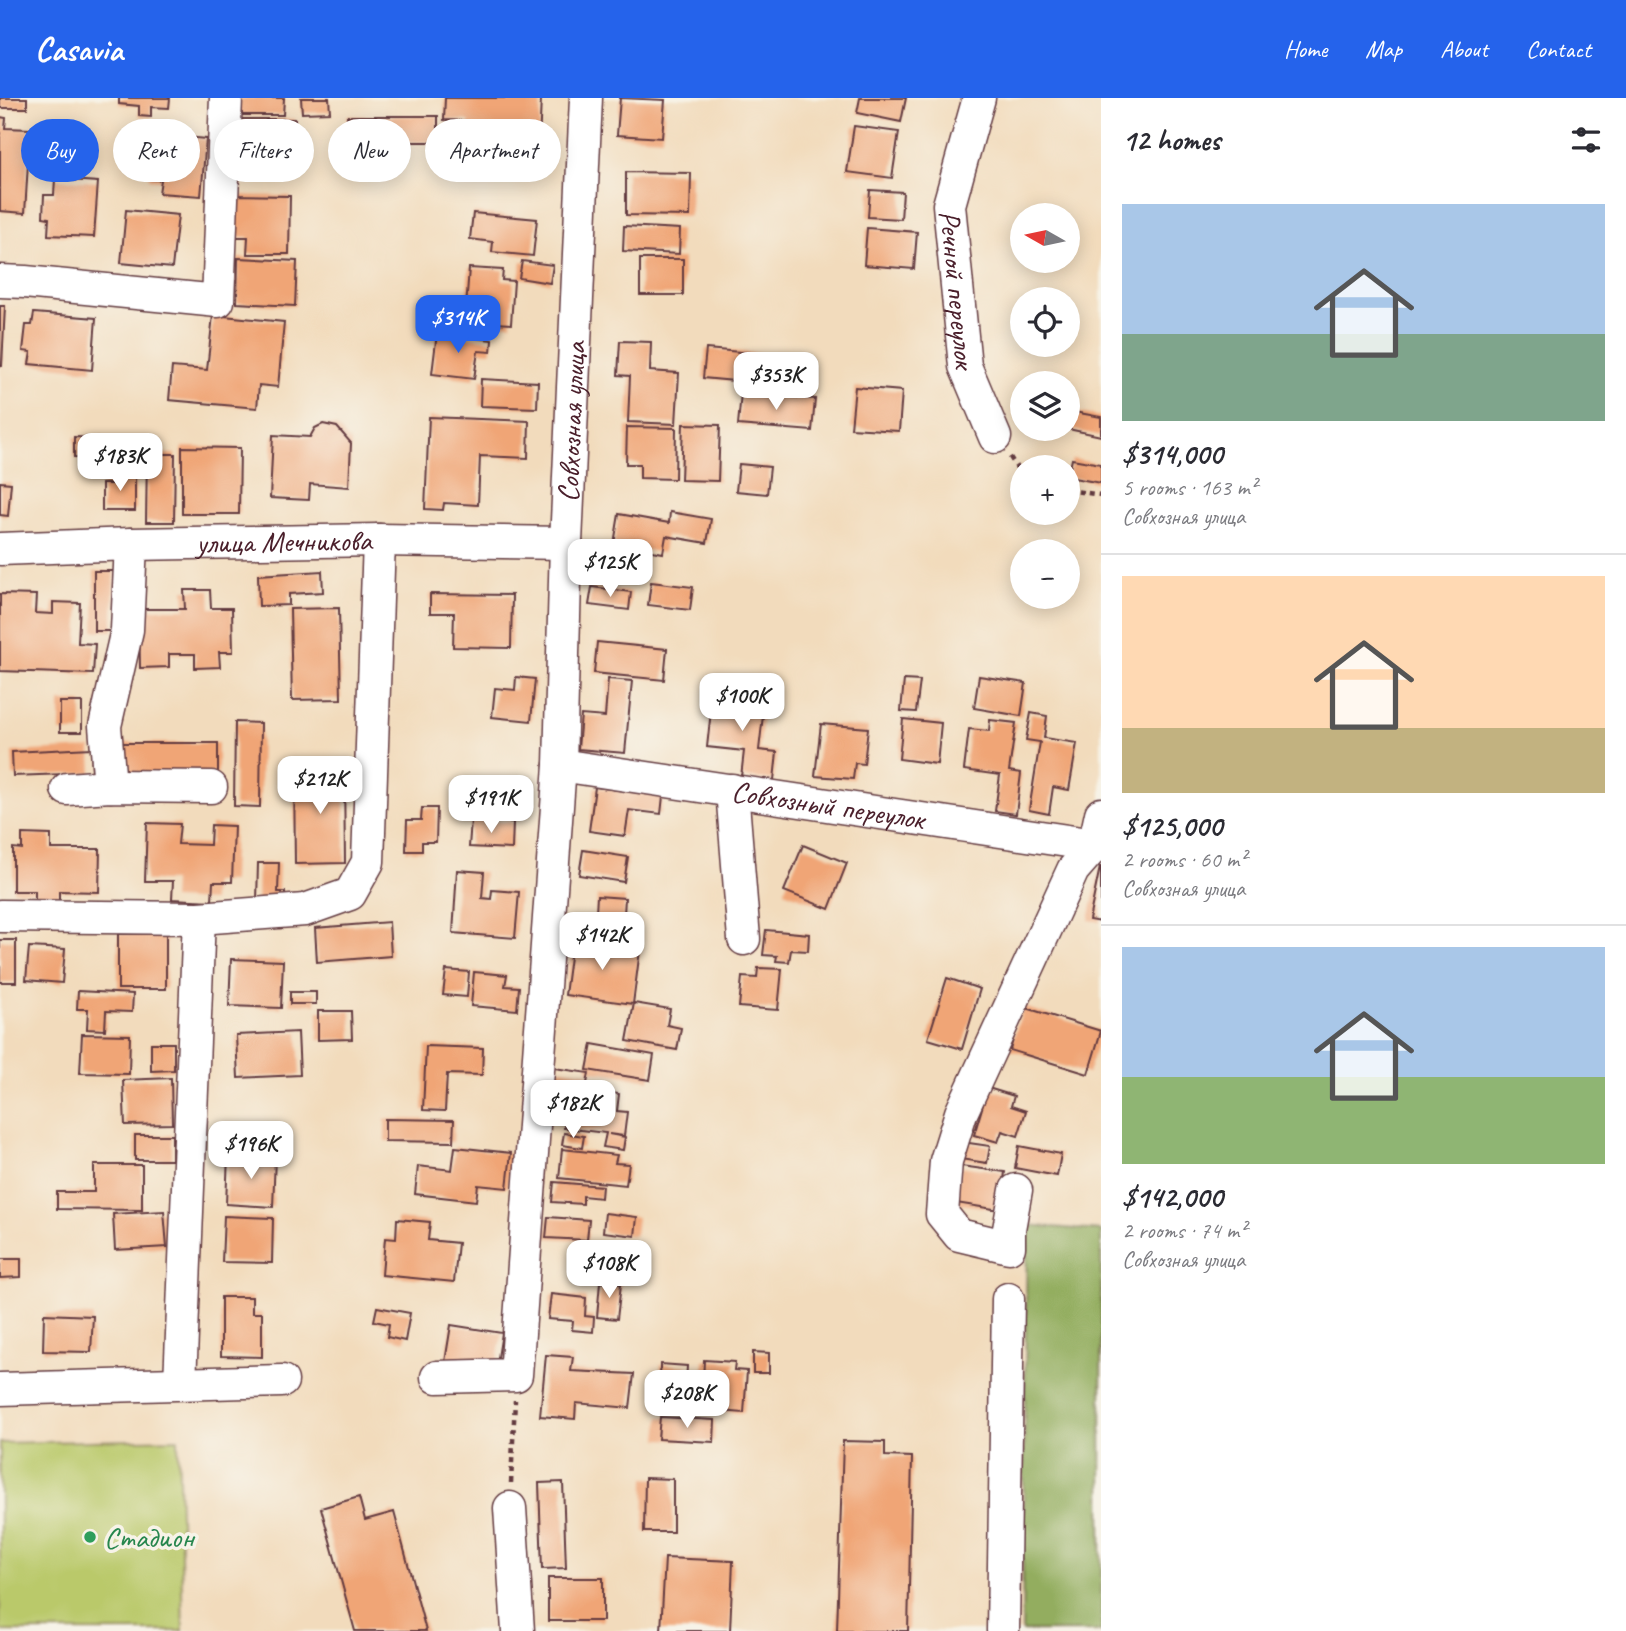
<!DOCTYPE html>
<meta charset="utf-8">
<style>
body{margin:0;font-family:Caveat,sans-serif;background:#f7f7f7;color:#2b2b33;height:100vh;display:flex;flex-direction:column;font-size:26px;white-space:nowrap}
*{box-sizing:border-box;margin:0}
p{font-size:23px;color:#7c7c81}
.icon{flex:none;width:38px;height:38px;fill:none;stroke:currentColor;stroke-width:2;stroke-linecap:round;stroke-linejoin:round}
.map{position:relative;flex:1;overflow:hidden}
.panel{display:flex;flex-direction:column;background:#fff;width:525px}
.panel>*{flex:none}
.top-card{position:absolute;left:21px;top:21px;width:665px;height:63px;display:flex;gap:14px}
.needle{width:46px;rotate:279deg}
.tools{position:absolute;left:1010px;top:105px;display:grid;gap:14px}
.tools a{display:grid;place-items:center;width:70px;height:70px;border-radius:50%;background:#fff;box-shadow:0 4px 18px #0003;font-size:35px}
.price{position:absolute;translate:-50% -60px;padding:0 16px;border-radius:14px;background:#fff;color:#222;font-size:23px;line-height:46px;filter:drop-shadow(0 2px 4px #0008)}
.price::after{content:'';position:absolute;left:50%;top:42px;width:21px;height:16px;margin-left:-10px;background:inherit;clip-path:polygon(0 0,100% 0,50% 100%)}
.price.on{background:#2563eb;color:#fff}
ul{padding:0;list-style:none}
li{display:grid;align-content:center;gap:14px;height:371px;padding:0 21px}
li+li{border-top:2px solid #e1e1e2}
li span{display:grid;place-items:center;height:217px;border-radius:0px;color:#555}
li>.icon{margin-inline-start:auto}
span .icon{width:126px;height:126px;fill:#fffc;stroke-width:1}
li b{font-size:30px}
h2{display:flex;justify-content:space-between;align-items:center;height:84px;padding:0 21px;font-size:30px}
.chip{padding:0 24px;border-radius:32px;background:#fff;box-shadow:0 4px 18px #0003;font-size:24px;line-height:63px}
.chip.on{background:#2563eb;color:#fff}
header{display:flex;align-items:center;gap:42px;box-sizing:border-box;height:98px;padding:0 35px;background:#2563eb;color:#fff}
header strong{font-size:33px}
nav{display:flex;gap:38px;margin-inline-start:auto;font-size:24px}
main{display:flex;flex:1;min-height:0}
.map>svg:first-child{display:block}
.green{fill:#bac96b;stroke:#82744b;stroke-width:2}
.forest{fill:#93ad5f;stroke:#6e6645;stroke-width:2}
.building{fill:#f0a576}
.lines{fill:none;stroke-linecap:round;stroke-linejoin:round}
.minor-casing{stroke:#633b41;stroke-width:35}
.path{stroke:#633b41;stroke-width:4.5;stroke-dasharray:5 5;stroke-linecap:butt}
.minor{stroke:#fff;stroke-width:32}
.leisure-dot{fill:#2e9e5b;stroke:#f7f3e8;stroke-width:2.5}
.labels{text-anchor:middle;stroke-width:7;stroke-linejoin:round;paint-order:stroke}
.street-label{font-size:30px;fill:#4a1f2b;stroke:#f7f3e8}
.leisure-label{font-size:30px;fill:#27864d;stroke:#f7f3e8;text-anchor:start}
</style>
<header>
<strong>Casavia</strong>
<nav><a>Home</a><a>Map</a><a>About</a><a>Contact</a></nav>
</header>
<main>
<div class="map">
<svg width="1101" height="1533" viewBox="0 0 1101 1533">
<rect width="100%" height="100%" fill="#f7f3e8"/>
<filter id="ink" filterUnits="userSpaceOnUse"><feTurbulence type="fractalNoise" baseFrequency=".0143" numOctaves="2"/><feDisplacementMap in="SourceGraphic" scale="14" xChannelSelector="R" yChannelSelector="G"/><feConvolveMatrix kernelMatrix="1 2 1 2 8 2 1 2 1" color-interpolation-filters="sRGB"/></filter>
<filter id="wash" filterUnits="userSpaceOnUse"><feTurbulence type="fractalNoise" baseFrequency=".00686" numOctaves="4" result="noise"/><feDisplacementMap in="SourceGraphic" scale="28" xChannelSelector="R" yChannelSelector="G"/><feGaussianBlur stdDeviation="1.57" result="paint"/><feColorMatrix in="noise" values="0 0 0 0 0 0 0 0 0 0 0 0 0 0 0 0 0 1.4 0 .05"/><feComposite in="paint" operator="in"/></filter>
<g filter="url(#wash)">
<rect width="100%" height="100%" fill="#f2dbbc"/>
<!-- green -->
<polygon class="green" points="178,1341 183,1533 0,1533 0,1345"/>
<!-- forest -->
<polygon class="forest" points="1027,1127 1101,1133 1101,1533 1022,1533"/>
<g id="blocks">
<!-- building -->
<g class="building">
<rect x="0" y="0" width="27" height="10"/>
<polygon points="119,0 170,0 169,10 151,9 151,19 139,18 139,8 119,6"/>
<polygon points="239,0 284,0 283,17 239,17"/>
<polygon points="301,0 329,0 330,14 302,15"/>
<polygon points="445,0 541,0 538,69 467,66 469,23 444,22"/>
<polygon points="620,0 665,2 662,40 617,37"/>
<polygon points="860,0 906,0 901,24 857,15"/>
<polygon points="347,18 438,18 438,44 370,44 369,57 348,57"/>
<polygon points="0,19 6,20 5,30 30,31 25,115 0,113"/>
<rect x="236" y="21" width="59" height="54"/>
<polygon points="854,28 899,34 892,80 847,74"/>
<polygon points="153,36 206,41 201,98 159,95 161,82 149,81"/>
<polygon points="626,74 691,75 690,118 626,117"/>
<polygon points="55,81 98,84 94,139 48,137 49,120 43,119 44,97 54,97"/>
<polygon points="870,92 903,94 901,121 868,119"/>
<polygon points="229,97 290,98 289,156 247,156 248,139 228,139"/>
<polygon points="126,112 178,117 172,170 121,165"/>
<polygon points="473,115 537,121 533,158 492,154 493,144 470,141"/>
<polygon points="624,128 680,131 679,156 623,153"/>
<polygon points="867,130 917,134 914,171 864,167"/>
<polygon points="238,160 297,163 295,208 237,205"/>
<rect x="640" y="161" width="43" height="36"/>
<polygon points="522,163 553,167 550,185 519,180"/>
<polygon points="469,170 503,172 502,182 514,183 511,226 465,223"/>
<polygon points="0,208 5,208 2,268 0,268"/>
<polygon points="34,215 96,220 92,272 29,266 31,254 23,253 26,227 32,227"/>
<polygon points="213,217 284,224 278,289 259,287 257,310 169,302 172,269 207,272"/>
<polygon points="437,235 492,242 491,254 478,253 474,281 432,276"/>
<polygon points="620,243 651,244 650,273 679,275 676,326 628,324 630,278 618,277"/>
<polygon points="706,251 811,260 809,290 703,280"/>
<polygon points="481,281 538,284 537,310 480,308"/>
<polygon points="855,289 902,293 899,333 851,330"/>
<polygon points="741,295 815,301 812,333 738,327"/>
<polygon points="1069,313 1101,319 1101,338 1068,331"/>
<polygon points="429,319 529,323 528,360 480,358 478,407 444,405 443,412 425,411"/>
<polygon points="323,326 337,329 351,345 349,389 310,386 309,402 270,400 273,337 310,339 315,330"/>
<polygon points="683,326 720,327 718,383 681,382"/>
<polygon points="627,329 676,330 675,381 640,380 640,366 626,366"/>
<polygon points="74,339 98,340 97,360 74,359"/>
<polygon points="182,349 240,350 239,416 182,416"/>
<polygon points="147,356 175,356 174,424 146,424"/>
<polygon points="1072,361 1101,366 1101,385 1068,379"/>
<polygon points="739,366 770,369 767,396 736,393"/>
<polygon points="112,374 135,375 135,413 102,413 102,386 112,386"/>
<polygon points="0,384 11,385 8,418 0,417"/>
<polygon points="670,414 711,421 707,445 666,438 663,455 614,446 619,416 669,425"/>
<polygon points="94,473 114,473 113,533 94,533"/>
<polygon points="322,473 323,494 289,496 289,507 259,508 258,477"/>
<polygon points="651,484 693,489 690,512 648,507"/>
<polygon points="592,489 631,494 629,512 589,507"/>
<polygon points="184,492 210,492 211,510 232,510 233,554 219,554 220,569 195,570 195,556 169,556 169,569 140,570 139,511 185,511"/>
<polygon points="0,496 36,497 35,515 53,516 53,504 80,505 78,545 95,546 93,576 0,573"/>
<polygon points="430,496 512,497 511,550 453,549 454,515 430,515"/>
<polygon points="339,510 341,601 292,602 290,511"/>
<polygon points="597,544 667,551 664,582 594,575"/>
<polygon points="979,578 1026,585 1021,618 974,610"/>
<polygon points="516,579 535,581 531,623 492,619 495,590 515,592"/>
<polygon points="608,581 632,583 625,655 578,651 581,617 605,619"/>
<polygon points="904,582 920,583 916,614 901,613"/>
<polygon points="713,595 765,600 759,652 777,654 774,682 741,679 744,653 707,649"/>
<rect x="60" y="604" width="22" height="30"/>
<polygon points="1031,615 1047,618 1044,640 1077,645 1069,692 1053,689 1049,716 1029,712 1040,644 1026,642"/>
<polygon points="903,621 941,625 937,666 899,661"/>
<polygon points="990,622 1016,625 1009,673 1021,675 1016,716 995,713 1000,677 964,672 969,631 989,633"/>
<polygon points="235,624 261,625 260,709 234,708"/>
<polygon points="821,626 868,630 864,666 855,665 853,681 815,678"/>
<rect x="120" y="645" width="98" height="30"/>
<polygon points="91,650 92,675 13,678 12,654"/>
<polygon points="344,670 345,765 295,766 294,671"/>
<polygon points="519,686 519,696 528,696 528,718 474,719 474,695 488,695 488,687"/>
<polygon points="595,689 663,698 661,716 629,712 625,738 589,733"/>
<polygon points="422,710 437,710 436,744 422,744 422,753 406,753 407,722 421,722"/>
<polygon points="471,722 513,724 512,751 469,749"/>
<polygon points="147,725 180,726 178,746 210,747 211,727 234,728 232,784 213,784 212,803 172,801 173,783 145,783"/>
<polygon points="22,736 51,737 51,751 100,751 99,794 59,793 59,806 35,806 35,793 13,793 13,750 22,751"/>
<polygon points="803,747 847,765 829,811 784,793"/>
<polygon points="583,752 628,759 624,784 579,777"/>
<polygon points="258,765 279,765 278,794 285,794 285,804 257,803"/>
<polygon points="1100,769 1101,769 1101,824 1089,822"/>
<polygon points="457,772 484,774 482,800 491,801 492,792 519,794 515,840 453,835"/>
<polygon points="597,798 625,800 623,833 595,831"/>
<polygon points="389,824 391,858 317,864 315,830"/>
<polygon points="766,832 809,836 808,853 791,852 789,864 776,863 777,858 763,857"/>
<rect x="118" y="836" width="48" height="55"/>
<rect x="0" y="842" width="16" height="42"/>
<polygon points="572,843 640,852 633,906 565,897"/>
<polygon points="29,849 65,851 62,885 26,882"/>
<polygon points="231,861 283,863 281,910 229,908"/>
<polygon points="758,870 782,871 778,912 739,909 742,879 757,880"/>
<polygon points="446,872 469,874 467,899 443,897"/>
<polygon points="474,874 507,877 505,888 519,889 517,912 471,908"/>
<polygon points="947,880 980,891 962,951 928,941"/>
<polygon points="78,893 133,896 132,914 106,913 105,932 87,931 88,911 77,911"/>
<rect x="290" y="894" width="26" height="12"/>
<polygon points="634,905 670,911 667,927 681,930 677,952 627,943"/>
<polygon points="1023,909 1101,933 1088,976 1010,952"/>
<polygon points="318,913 351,913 352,941 318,942"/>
<polygon points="298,934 300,977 238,980 236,937"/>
<polygon points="82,936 130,937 129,976 80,975"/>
<polygon points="151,945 174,945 174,972 151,973"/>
<polygon points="592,946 654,957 650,982 587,972"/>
<polygon points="426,948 483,950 482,977 447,976 445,1013 423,1012"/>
<polygon points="554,970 589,975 585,996 551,991"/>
<polygon points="171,980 172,1026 125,1027 123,982"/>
<polygon points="988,990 1014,998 1011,1008 1026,1013 1018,1038 1002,1033 998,1044 974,1037"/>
<polygon points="591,992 619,996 617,1013 627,1014 624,1038 609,1036 625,1039 623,1052 603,1049 606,1035 564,1030 568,1004 589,1006"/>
<polygon points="385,1021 454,1022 453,1044 385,1043"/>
<polygon points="564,1035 584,1038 582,1050 562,1047"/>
<rect x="135" y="1037" width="37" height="25"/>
<polygon points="962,1044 990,1048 987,1065 960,1061"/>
<polygon points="1019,1048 1061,1056 1057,1078 1015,1070"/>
<polygon points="455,1049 511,1055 507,1090 478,1087 476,1103 415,1096 418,1068 452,1072"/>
<polygon points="562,1051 617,1057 615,1065 629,1066 626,1087 559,1080"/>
<polygon points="228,1057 275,1059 273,1109 226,1106"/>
<polygon points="94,1067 142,1067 142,1112 57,1111 57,1094 94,1094"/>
<polygon points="961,1068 1005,1074 1000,1112 956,1105"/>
<polygon points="554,1084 602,1088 601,1100 583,1098 583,1106 552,1104"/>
<polygon points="164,1113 167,1149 115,1152 113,1116"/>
<polygon points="605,1115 637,1119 635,1138 603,1134"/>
<polygon points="224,1118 273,1120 272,1165 222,1164"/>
<polygon points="548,1119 589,1122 587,1142 546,1140"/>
<polygon points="397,1121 430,1124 428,1142 458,1145 454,1184 382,1177 385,1140 396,1141"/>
<polygon points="617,1145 642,1148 640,1166 591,1162 592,1147 617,1149"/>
<polygon points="0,1161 21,1161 21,1179 0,1180"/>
<polygon points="600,1184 621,1186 617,1221 597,1219"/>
<polygon points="551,1196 586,1200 585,1218 594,1219 593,1234 572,1232 573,1223 548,1221"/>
<polygon points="221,1199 252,1199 252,1215 262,1215 262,1259 221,1258"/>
<polygon points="377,1209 410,1215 405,1243 387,1239 389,1226 374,1223"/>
<polygon points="44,1216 93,1218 91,1254 43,1253"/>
<polygon points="451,1227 502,1235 496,1272 445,1264"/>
<polygon points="753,1254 769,1255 769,1275 753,1275"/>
<polygon points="546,1257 573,1259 571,1273 634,1276 630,1310 576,1305 575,1321 540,1318"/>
<polygon points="704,1262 735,1264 734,1272 747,1273 744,1315 657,1308 661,1266 687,1268 686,1284 703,1285"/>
<polygon points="660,1319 715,1322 714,1344 658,1341"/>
<polygon points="843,1343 885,1344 885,1358 912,1359 908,1533 837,1533"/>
<polygon points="645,1380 673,1381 673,1434 644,1434"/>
<polygon points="563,1384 566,1470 542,1471 539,1385"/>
<polygon points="359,1399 365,1422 394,1414 426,1533 355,1533 321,1410"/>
<polygon points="665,1460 733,1463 730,1533 661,1533"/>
<rect x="548" y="1480" width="55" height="43"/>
</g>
</g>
</g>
<g filter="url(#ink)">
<use href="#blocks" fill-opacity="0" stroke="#633b41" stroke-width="2"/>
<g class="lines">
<!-- minor casing -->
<g class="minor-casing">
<g id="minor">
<path id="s1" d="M979,0l-30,107 16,161 30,71"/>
<polyline points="0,183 25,184 218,203 226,0"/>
<path id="s2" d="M0,451l131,-5 248,-4 187,3"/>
<path id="s3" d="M560,667l541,81"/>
<polyline points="110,688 105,628 127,532 131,446"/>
<polyline points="67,691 110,688 211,689"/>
<polyline points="732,692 744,841"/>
<polyline points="0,818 199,820 305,812 350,796 368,764 379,442"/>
<polyline points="1016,1092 1009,1131 1009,1149 959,1137 942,1116 946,1063 961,1015 1073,772 1094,748 1101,716"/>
<path id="s4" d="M437,1279l79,-2 44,-610 6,-222 20,-445"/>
<polyline points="180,1285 199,820"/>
<polyline points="0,1291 282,1283"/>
<polyline points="510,1410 518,1533"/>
<polyline points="1003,1533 1008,1201"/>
</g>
</g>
<!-- path -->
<g class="path">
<polyline points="1010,359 1017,370 1022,372"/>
<polyline points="1068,392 1101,397"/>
<polyline points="511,1385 515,1302"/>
</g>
<!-- minor -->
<use href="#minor" class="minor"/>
</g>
</g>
<!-- markers -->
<circle class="leisure-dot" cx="90" cy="1439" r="7"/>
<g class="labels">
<!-- street labels -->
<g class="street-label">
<text dy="10" stroke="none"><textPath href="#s1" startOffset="196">Речной переулок</textPath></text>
<text dy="10" stroke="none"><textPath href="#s4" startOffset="1034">Совхозная улица</textPath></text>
<text dy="10" stroke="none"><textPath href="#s2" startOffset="284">улица Мечникова</textPath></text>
<text dy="10" stroke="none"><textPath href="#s3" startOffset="271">Совхозный переулок</textPath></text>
</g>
<!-- leisure labels -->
<g class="leisure-label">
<text x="104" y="1449">Стадион</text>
</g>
</g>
</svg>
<div class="tools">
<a><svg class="needle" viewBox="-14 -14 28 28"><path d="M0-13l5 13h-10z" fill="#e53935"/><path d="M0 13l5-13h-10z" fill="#7c7c81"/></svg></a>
<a><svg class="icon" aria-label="locate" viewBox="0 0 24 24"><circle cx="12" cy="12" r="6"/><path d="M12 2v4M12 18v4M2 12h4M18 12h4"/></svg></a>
<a><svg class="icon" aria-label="layers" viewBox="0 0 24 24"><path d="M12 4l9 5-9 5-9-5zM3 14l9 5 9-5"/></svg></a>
<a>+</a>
<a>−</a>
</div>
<b class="price on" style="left:458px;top:257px">$314K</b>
<b class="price" style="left:776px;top:314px">$353K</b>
<b class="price" style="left:120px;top:395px">$183K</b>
<b class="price" style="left:610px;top:501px">$125K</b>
<b class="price" style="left:742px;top:635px">$100K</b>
<b class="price" style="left:320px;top:718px">$212K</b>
<b class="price" style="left:491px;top:737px">$191K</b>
<b class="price" style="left:602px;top:874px">$142K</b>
<b class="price" style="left:573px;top:1042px">$182K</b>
<b class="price" style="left:251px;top:1083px">$196K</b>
<b class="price" style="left:609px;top:1202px">$108K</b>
<b class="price" style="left:687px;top:1332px">$208K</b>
<div class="top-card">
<a class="chip on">Buy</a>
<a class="chip">Rent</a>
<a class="chip">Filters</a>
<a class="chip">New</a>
<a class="chip">Apartment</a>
</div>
</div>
<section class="panel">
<h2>12 homes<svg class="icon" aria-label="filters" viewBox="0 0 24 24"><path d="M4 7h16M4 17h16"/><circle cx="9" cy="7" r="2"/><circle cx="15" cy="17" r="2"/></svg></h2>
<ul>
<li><span style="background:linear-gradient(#a9c7e8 60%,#7fa58c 0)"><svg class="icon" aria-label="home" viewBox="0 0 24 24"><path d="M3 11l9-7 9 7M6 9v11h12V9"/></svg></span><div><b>$314,000</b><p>5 rooms · 163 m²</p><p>Совхозная улица</p></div></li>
<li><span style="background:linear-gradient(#ffd9b3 70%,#c2b280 0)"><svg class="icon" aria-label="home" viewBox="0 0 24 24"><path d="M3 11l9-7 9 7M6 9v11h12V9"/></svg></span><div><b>$125,000</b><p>2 rooms · 60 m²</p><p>Совхозная улица</p></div></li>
<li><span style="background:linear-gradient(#a9c7e8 60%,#8fb573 0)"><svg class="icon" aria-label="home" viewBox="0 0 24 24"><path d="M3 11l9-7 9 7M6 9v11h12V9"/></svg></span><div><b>$142,000</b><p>2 rooms · 74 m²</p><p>Совхозная улица</p></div></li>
</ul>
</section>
</main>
